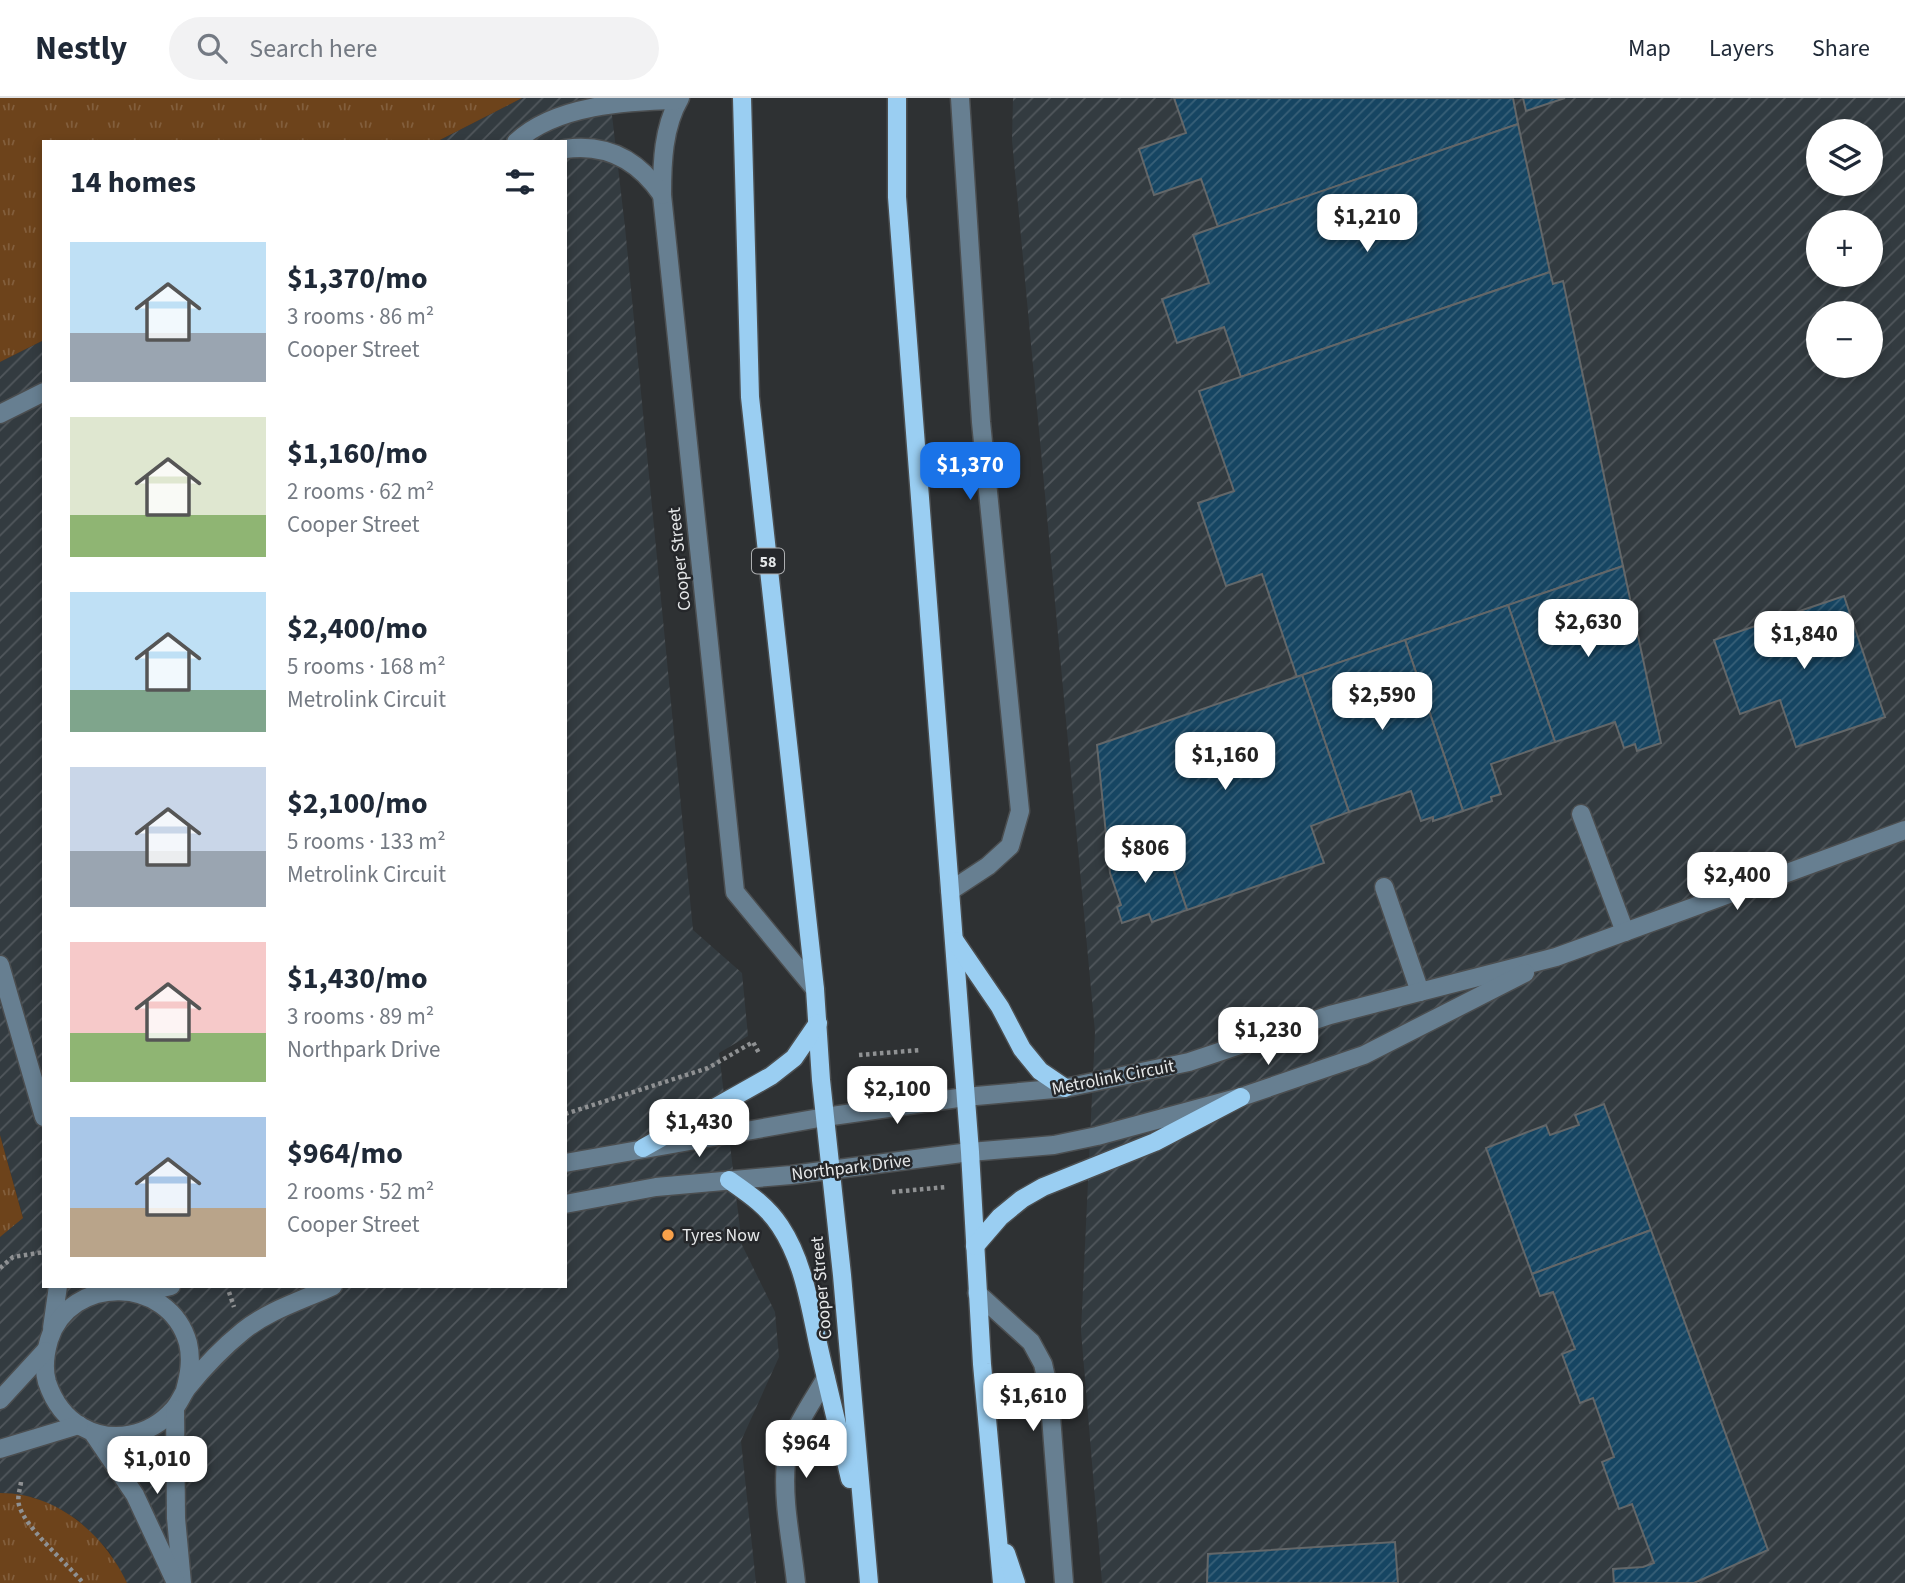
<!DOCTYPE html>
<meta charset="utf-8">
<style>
body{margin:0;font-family:"Source Sans 3",sans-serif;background:#f2f2f3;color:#1f2937;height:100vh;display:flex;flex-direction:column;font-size:26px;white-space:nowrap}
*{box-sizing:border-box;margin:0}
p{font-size:23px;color:#747a83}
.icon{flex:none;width:38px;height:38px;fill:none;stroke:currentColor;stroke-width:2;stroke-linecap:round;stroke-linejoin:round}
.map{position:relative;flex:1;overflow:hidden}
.side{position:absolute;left:42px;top:42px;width:525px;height:1148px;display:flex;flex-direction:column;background:#fff;border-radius:0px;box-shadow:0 4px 10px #0003}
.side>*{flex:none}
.controls{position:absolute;left:1806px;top:21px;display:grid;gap:14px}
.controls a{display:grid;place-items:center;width:77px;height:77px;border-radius:50%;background:#fff;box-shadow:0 4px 10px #0003;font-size:35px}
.price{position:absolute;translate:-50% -60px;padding:0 16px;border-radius:14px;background:#fff;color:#222;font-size:23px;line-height:46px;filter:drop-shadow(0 2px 4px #0008)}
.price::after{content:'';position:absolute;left:50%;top:42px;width:21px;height:16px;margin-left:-10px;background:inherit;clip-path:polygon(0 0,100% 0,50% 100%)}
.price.current{background:#1a73e8;color:#fff}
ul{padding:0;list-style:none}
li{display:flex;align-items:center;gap:21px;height:175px;padding:0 28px}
li span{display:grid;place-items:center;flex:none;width:196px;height:140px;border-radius:0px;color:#555}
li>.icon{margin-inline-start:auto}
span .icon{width:84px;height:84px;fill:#fffc;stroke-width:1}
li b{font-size:30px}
h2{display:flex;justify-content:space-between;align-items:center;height:84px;padding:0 28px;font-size:30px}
header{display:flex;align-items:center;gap:42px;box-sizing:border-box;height:98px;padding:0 35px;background:#fff;border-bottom:2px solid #e0e1e3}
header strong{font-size:33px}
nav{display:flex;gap:38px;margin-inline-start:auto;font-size:24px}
.search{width:490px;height:63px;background:#f2f2f3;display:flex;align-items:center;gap:18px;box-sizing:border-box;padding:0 24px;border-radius:38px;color:#747a83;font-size:26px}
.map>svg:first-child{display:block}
.industrial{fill:url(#industrial-furrows);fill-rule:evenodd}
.grass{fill:url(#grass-tufts)}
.building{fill:url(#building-hatch);stroke:#636769;stroke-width:2}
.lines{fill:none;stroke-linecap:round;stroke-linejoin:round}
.minor-casing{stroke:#4b4e50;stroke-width:21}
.major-casing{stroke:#4b4e50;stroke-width:21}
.path{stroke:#8f9193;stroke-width:4.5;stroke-dasharray:3.5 3.5;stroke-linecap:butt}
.minor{stroke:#677f91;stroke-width:18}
.major{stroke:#9acef2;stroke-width:18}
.poi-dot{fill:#f8a14a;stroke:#25272a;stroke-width:2.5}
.labels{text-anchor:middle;stroke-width:5;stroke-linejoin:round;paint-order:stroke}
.shield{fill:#25272a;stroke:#acaeb0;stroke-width:2}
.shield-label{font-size:16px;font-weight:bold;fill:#e6e8e9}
.street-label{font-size:18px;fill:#e6e8e9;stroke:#25272a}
.poi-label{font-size:18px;fill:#e6e8e9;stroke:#25272a;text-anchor:start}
</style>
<header>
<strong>Nestly</strong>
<div class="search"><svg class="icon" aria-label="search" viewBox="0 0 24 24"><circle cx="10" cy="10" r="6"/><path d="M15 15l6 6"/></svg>Search here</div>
<nav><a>Map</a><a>Layers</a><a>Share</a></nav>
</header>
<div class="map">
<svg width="1905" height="1485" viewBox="0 0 1905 1485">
<defs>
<pattern id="industrial-furrows" width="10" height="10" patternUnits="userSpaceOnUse" patternTransform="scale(1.75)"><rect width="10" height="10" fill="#333b40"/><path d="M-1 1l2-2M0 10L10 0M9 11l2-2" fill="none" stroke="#51575c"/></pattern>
<pattern id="grass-tufts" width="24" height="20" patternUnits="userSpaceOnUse" patternTransform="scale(1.75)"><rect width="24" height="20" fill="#6d431b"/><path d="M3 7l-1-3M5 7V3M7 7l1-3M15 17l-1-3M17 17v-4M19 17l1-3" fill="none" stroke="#825e3c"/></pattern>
<pattern id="building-hatch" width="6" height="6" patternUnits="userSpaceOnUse" patternTransform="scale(1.75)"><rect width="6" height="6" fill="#164562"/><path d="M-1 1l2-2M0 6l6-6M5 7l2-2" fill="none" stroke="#386078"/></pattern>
</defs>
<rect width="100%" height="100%" fill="#2e3133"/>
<!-- industrial -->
<g class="industrial">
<polygon points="522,0 610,0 625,129 693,832 742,875 748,938 719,955 742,1147 775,1214 779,1259 741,1343 756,1485 127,1485 109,1453 78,1422 60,1411 32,1399 0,1395 0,1139 23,1119 0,1037 0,264 44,242 44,1188 565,1188 565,44 436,44"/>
<path d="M1013,0h892v1485h-803l-21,-252 14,-299 -83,-892zM1818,33h53v53h-53zM1818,124h53v53h-53zM1818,215h53v53h-53z"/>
</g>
<!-- grass -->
<g class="grass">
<polygon points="0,0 522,0 436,44 44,44 44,242 0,264"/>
<polygon points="0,1037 23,1120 0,1139"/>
<path d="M0,1395c57,0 104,41 127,90h-127z"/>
</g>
<!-- building -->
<g class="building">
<polygon points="1174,0 1513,0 1518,26 1218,129 1201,81 1154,97 1139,51 1186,35"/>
<polygon points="1523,0 1565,0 1526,13"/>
<polygon points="1518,26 1550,174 1241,279 1224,229 1177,245 1162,201 1209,185 1193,137"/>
<polygon points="1550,174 1553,186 1563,183 1623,468 1297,579 1262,476 1226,488 1198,405 1234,393 1199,293"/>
<polygon points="1623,468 1661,645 1637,653 1635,646 1624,650 1615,624 1555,644 1508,507"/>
<polygon points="1844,498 1885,619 1796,649 1780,602 1740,616 1714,542"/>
<polygon points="1508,507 1555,644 1491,666 1501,696 1491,699 1492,703 1463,713 1405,542"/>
<polygon points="1405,542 1463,713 1433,723 1433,719 1421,723 1411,693 1349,714 1302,577"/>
<polygon points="1302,577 1349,714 1311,728 1324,765 1187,812 1168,756 1145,763 1139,745 1108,756 1097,647"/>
<polygon points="1139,745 1145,763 1168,756 1187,812 1152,824 1149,816 1122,825 1117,809 1121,807 1110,775 1108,756"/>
<polygon points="1604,1006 1651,1132 1532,1176 1486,1050 1546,1027 1550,1037 1579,1027 1575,1017"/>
<polygon points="1651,1132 1768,1452 1694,1485 1614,1485 1613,1471 1643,1469 1654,1465 1632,1406 1619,1411 1602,1364 1614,1359 1593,1300 1580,1305 1562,1256 1575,1251 1553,1194 1540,1198 1532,1176"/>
<polygon points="1395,1444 1398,1485 1207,1485 1208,1456"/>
</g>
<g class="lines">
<!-- minor casing -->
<g class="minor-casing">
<g id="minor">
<path d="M680,0c-17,29 -18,65 -18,97l73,697 80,97"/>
<path d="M516,44c39,-37 112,-41 162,-42"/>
<path d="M565,51c43,-6 74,12 97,46"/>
<polyline points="0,316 44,294"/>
<polyline points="1581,716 1625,834"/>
<polyline points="1384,789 1420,894"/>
<polyline points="950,793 988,768 1010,748 1020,713 981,324 960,0"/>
<polyline points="0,867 44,1019"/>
<polyline points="565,1065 825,1019 965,999 1065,990 1189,964 1330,917 1556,859 1905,732"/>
<polyline points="565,1106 656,1089 791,1077 970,1054 1054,1047 1097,1038 1241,999 1364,957 1525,875"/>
<polyline points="140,1195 171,1188"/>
<polyline points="977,1195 1031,1244 1043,1266 1049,1293 1064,1485"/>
<polyline points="52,1230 58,1188"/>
<path d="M185,1292c4,-15 7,-30 3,-47 -19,-68 -118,-69 -139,-3 -4,14 -6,28 -2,42 6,18 17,35 35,45 30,17 68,9 91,-17 6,-6 9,-15 14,-22 17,-21 35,-40 56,-57 26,-21 60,-31 90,-45"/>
<polyline points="0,1302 45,1253"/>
<polyline points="175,1311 176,1420 182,1485"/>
<polyline points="93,1335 135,1397 176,1485"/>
<polyline points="0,1351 79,1327"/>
<path d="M796,1485c-4,-39 -14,-82 -10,-121 4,-30 25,-58 40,-84"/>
</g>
</g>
<!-- major casing -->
<g class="major-casing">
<g id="major">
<polyline points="742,0 750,299 815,891 821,982 842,1177 869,1485"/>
<polyline points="897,0 897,99 970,1054 982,1266 1002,1485"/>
<polyline points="955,843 1000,909 1022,951 1040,973 1065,990"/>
<polyline points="643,1050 771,978 794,960 818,925"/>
<path d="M729,1082c20,14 38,26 51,46 24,36 30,81 39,122 10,44 21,88 31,131"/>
<polyline points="975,1148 1000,1119 1022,1101 1043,1089 1155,1044 1241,999"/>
<polyline points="1006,1455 1016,1485"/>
</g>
</g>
<!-- path -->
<g class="path">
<polyline points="859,957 921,952"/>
<polyline points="565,1016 708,970 753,944 760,957"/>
<polyline points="892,1094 946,1089"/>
<polyline points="0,1170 13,1159 44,1154"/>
<polyline points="229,1194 234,1209"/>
<path d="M21,1384c-1,8 -4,15 -2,23 6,23 47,57 64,78"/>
</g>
<!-- minor -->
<use href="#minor" class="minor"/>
<!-- major -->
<use href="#major" class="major"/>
</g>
<!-- markers -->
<circle class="poi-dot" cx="668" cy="1137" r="7"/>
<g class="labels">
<!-- shield labels -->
<rect class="shield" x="752" y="450.5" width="32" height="25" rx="5"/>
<g class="shield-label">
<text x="768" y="469">58</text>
</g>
<!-- street labels -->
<g class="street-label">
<text transform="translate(679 461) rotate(-96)" y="6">Cooper Street</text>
<text transform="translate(1113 979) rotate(-11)" y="6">Metrolink Circuit</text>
<text transform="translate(851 1069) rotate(-7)" y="6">Northpark Drive</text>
<text transform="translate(821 1190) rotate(-95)" y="6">Cooper Street</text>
</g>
<!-- poi labels -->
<g class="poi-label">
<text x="682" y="1143">Tyres Now</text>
</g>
</g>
</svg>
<div class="controls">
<a><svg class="icon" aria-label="layers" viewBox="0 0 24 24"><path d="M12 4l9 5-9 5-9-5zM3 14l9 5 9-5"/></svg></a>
<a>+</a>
<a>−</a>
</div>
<b class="price" style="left:1367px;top:156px">$1,210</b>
<b class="price current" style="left:970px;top:404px">$1,370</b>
<b class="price" style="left:1588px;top:561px">$2,630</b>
<b class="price" style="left:1804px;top:573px">$1,840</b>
<b class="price" style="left:1382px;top:634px">$2,590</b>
<b class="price" style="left:1225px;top:694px">$1,160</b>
<b class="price" style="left:1145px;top:787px">$806</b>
<b class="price" style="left:1737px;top:814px">$2,400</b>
<b class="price" style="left:1268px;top:969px">$1,230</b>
<b class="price" style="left:897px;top:1028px">$2,100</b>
<b class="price" style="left:699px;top:1061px">$1,430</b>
<b class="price" style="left:1033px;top:1335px">$1,610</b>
<b class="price" style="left:806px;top:1382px">$964</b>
<b class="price" style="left:157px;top:1398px">$1,010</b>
<section class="side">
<h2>14 homes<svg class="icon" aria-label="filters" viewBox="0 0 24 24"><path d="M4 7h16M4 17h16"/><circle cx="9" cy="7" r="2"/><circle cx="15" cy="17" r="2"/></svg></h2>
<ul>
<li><span style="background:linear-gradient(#bfe0f5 65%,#9aa5b1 0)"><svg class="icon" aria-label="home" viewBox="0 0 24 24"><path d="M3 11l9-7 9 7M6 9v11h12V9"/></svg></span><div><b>$1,370/mo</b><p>3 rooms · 86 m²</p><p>Cooper Street</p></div></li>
<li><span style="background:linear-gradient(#dfe7d0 70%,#8fb573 0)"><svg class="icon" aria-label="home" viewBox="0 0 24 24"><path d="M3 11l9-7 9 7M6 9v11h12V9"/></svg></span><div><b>$1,160/mo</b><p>2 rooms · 62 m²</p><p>Cooper Street</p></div></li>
<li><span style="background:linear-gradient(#bfe0f5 70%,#7fa58c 0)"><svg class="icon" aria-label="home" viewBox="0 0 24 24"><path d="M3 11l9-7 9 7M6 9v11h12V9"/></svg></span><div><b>$2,400/mo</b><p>5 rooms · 168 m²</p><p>Metrolink Circuit</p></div></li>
<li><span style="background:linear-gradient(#c9d6e8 60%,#9aa5b1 0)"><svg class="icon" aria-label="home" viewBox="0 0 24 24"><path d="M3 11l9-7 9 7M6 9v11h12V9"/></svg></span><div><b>$2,100/mo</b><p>5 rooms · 133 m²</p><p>Metrolink Circuit</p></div></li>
<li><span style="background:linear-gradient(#f6c9c9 65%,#8fb573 0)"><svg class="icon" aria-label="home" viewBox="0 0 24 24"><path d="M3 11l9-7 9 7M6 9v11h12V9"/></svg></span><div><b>$1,430/mo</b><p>3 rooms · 89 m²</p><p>Northpark Drive</p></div></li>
<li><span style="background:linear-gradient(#a9c7e8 65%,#b9a48a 0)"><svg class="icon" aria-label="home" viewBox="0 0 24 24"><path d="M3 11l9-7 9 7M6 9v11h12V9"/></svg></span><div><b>$964/mo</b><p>2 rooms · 52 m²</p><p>Cooper Street</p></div></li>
</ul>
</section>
</div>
